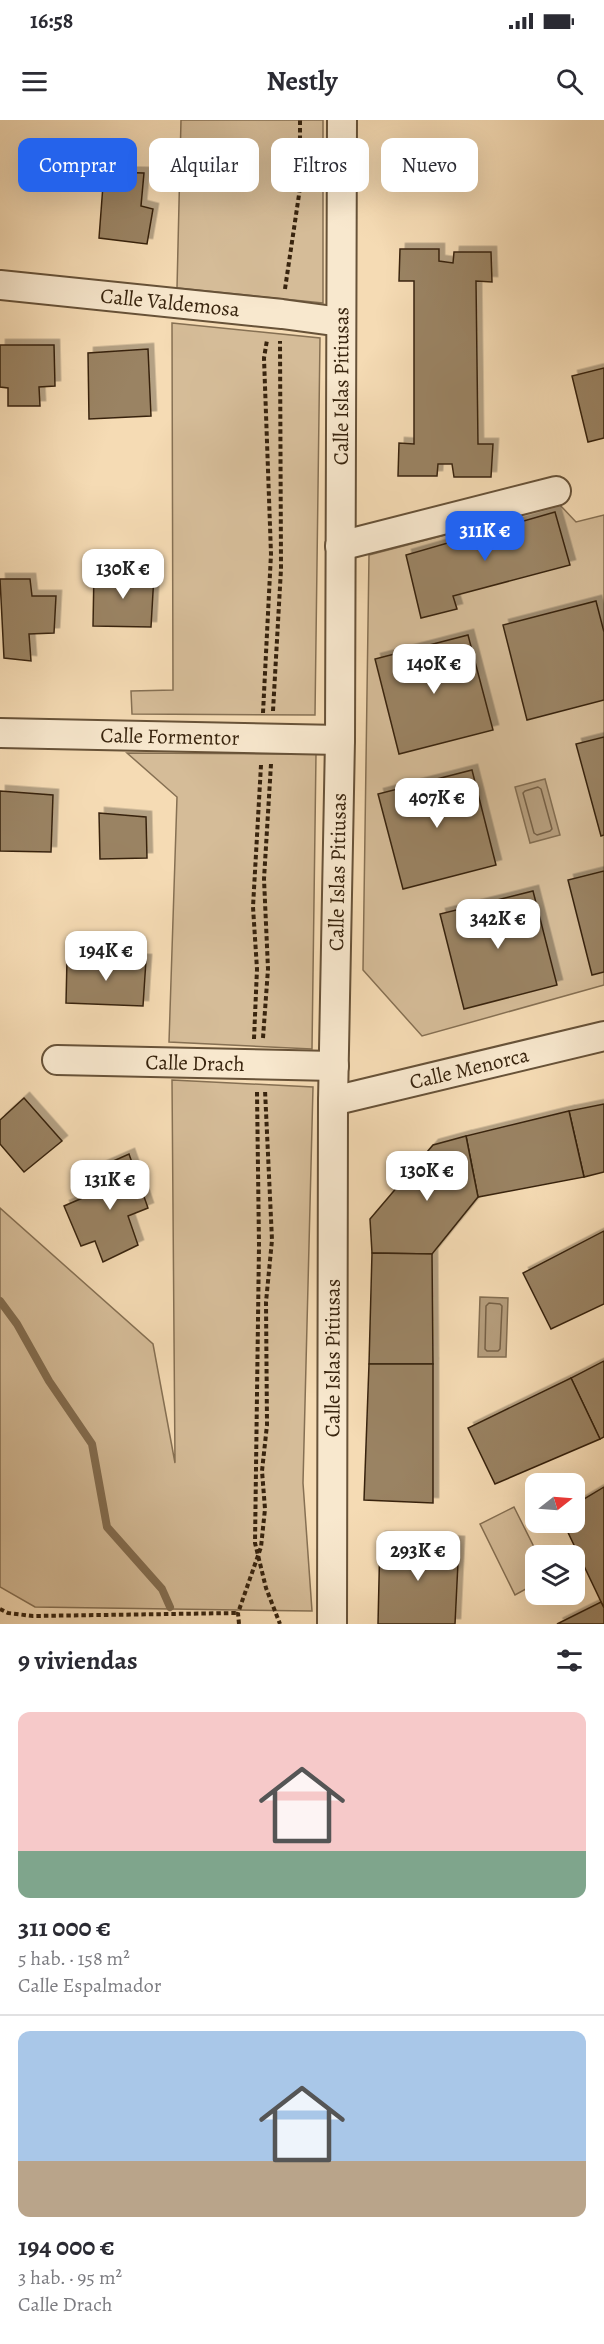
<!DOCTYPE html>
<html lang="es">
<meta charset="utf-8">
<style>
body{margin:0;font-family:Alegreya,serif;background:#f2f2f3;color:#2b2b33;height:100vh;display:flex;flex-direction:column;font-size:22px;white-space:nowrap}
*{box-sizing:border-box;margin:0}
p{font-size:20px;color:#7c7c81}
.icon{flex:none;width:33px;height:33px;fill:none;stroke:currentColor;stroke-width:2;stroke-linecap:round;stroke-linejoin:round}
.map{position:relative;height:1504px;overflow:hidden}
.side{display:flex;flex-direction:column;background:#fff;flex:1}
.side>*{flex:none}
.banner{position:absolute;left:18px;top:18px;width:568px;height:54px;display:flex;gap:12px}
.needle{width:39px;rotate:73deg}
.buttons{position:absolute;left:525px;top:1353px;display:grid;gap:12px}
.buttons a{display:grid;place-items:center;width:60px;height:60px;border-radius:12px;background:#fff;box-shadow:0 6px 24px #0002;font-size:30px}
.price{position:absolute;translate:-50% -51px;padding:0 14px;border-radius:12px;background:#fff;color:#222;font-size:20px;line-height:39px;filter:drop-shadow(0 2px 3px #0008)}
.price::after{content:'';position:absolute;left:50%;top:36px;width:18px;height:14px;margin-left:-9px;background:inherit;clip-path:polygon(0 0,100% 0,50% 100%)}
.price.selected{background:#2563eb;color:#fff}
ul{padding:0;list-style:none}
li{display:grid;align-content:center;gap:12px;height:318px;padding:0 18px}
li+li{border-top:2px solid #e1e1e2}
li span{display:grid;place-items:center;height:186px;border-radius:12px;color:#555}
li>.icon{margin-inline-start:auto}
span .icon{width:108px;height:108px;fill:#fffc;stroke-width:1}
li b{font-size:26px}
h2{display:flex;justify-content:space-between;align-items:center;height:72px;padding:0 18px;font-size:26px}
.pill{padding:0 21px;border-radius:12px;background:#fff;box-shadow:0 6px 24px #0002;font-size:21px;line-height:54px}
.pill.selected{background:#2563eb;color:#fff}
.status{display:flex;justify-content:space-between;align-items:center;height:42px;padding:0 30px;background:#fff;direction:ltr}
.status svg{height:16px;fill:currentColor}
header{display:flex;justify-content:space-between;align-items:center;height:78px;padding:0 18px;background:#fff;font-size:27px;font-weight:700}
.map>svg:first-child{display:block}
.green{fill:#d5bc98;stroke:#867053;stroke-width:1.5}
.water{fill:#b59d7c;stroke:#836d50;stroke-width:1.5}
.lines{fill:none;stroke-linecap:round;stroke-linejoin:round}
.shore{stroke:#766045;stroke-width:1.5}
.stream{stroke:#836d50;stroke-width:8}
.building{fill:#9a8364;stroke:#38240e;stroke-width:1.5;filter:url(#shadow)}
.minor-casing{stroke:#675238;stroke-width:32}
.path{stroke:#38240e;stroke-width:4;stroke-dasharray:4.5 3;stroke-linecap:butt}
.minor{stroke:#f8e8ce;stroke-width:28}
.labels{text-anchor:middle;stroke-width:5;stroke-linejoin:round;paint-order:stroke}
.street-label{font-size:21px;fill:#38240e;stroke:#f8e8ce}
</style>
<div class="status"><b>16:58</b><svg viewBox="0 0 49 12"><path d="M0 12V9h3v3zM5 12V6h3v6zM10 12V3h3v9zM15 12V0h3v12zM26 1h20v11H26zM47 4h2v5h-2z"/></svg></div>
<header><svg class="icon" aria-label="menu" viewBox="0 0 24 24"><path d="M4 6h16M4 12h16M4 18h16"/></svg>Nestly<svg class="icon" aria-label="search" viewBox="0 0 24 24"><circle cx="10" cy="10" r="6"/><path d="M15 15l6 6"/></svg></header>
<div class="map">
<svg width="604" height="1504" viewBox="0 0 604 1504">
<defs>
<filter id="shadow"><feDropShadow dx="5.5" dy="-5.5" stdDeviation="0" flood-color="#0004"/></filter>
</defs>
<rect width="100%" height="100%" fill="#f5dbb4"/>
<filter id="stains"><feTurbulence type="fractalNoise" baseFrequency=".00333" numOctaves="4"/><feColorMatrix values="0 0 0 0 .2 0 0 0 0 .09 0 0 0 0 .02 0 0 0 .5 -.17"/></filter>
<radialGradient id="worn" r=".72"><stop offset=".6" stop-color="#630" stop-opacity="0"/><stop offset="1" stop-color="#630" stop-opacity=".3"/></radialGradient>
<!-- green -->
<g class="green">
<polygon points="181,0 323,0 323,183 177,168"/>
<polygon points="172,203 320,218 315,595 132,594 131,571 173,570"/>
<polygon points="560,385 576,402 604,395 604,865 422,916 363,850 369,435"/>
<polygon points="127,633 316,634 312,929 169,922 177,677"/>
<polygon points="172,960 313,967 303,1363 312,1491 35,1487 0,1467 0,1088 153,1224 175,1343"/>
<polygon points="514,1387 538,1435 536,1436 535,1464 515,1475 480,1404"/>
</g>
<!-- water -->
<g class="water">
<polygon points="545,659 560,715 530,723 515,667"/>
<polygon points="480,1177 508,1178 506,1237 478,1237"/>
</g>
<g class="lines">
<!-- shore -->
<g class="shore">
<polygon points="538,667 541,669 552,709 550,711 537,715 534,713 523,673 525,671"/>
<polygon points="489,1183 500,1184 502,1186 500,1229 498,1231 487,1231 485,1229 486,1186"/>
</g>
<!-- stream -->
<polyline class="stream" points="0,1181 17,1204 49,1261 92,1324 107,1407 162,1469 170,1487"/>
</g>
<!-- building -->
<g class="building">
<polygon points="104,52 144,53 141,86 153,89 147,124 99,118"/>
<polygon points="400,129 439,129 439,141 453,143 454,132 491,132 492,162 476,161 478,324 493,324 491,357 454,357 452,344 438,344 437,356 398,356 399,323 414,324 414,161 399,161"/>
<polygon points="0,225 54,225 55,266 39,267 40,286 8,286 8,268 0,267"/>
<polygon points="148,229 151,296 89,299 88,233"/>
<polygon points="604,248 604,318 588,322 572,256"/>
<polygon points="555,392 570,445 453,476 457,489 421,498 406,435"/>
<polygon points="94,451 154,455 151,507 93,506"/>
<polygon points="0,459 30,459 32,476 56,476 54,513 29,514 31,541 4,538"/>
<polygon points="596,481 604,512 604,580 527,600 503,505"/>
<polygon points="468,515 493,610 399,634 375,539"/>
<polygon points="604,617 604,715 601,716 576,624"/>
<polygon points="472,650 496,745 403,769 378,674"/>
<polygon points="0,671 53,675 51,732 0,731"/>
<polygon points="99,693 146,697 147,738 100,739"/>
<polygon points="604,751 604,852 592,855 568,760"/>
<polygon points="533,771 557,865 464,889 440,794"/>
<polygon points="67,839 146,840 143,886 66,883"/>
<polygon points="24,978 62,1021 24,1052 0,1024 0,1000"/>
<polygon points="604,984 604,1052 584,1057 569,991"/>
<polygon points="569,991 584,1057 478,1077 466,1016"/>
<polygon points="466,1016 478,1077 432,1134 372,1133 370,1099 433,1025"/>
<polygon points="129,1034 148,1088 128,1096 138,1125 103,1142 95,1121 81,1126 64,1086 108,1067 100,1047"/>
<polygon points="604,1111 604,1184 551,1209 523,1153"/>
<polygon points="372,1133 432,1134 433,1244 369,1244"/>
<polygon points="604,1241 604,1317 600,1319 571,1258"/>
<polygon points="369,1244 433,1244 433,1383 364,1380"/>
<polygon points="571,1258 600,1319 495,1364 468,1308"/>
<polygon points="604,1367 604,1488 563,1402 574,1402 574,1385"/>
<polygon points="380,1417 459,1422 455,1504 378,1504"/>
<polygon points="601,1482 604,1488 604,1504 557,1504"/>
</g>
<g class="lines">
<!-- minor casing -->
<g class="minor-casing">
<g id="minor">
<path id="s1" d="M0,165l282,29 59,8"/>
<polyline points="340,426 556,371"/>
<path id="s2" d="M0,613l340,7"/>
<path id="s3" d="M57,940l277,6"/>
<path id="s4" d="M333,981l271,-65"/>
<path id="s5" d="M332,1504l1,-523 7,-361 2,-620"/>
</g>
</g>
<!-- path -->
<g class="path">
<polyline points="285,169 300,68 300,0"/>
<polyline points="273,591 281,449 280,221"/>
<polyline points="263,593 271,434 264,238 267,220"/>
<polyline points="263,918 268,849 264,759 271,644"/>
<polyline points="254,919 257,849 253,787 261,645"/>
<polyline points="257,972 259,1125 255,1423 266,1468 280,1504"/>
<polyline points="0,1489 8,1493 33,1496 238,1493"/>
<polyline points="239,1504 238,1493 261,1427 265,1389 262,1351 267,1305 266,1182 272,1120 265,970"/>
</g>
<!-- minor -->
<use href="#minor" class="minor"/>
</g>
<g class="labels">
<!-- street labels -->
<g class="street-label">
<text dy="7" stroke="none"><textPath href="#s1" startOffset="171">Calle Valdemosa</textPath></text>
<text dy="7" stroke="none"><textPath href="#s5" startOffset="1238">Calle Islas Pitiusas</textPath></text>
<text dy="7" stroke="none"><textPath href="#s2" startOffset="170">Calle Formentor</textPath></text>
<text dy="7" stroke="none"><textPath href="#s5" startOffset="752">Calle Islas Pitiusas</textPath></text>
<text dy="7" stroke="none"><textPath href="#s3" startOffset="138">Calle Drach</textPath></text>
<text dy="7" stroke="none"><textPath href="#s4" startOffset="140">Calle Menorca</textPath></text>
<text dy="7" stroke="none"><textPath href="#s5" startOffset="266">Calle Islas Pitiusas</textPath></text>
</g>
</g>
<rect width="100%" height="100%" filter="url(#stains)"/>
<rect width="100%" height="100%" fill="url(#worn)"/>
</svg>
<div class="buttons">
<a><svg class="needle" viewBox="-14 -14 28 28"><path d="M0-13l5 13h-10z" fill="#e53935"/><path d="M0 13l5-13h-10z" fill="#7c7c81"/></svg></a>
<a><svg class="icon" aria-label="layers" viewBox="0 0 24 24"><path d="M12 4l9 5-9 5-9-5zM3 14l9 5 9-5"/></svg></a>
</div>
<b class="price selected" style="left:485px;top:442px">311K €</b>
<b class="price" style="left:123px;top:480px">130K €</b>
<b class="price" style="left:434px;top:575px">140K €</b>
<b class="price" style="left:437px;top:709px">407K €</b>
<b class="price" style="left:498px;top:830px">342K €</b>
<b class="price" style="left:106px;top:862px">194K €</b>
<b class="price" style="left:427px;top:1082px">130K €</b>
<b class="price" style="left:110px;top:1091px">131K €</b>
<b class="price" style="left:418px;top:1462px">293K €</b>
<div class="banner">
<a class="pill selected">Comprar</a>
<a class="pill">Alquilar</a>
<a class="pill">Filtros</a>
<a class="pill">Nuevo</a>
</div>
</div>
<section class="side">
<h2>9 viviendas<svg class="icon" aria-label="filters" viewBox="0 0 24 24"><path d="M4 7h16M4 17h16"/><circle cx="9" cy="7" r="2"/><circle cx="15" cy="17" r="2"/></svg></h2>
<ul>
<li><span style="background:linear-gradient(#f6c9c9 75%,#7fa58c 0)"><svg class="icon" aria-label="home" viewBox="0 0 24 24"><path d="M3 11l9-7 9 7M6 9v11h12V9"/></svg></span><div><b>311 000 €</b><p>5 hab. · 158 m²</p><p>Calle Espalmador</p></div></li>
<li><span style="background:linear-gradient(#a9c7e8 70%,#b9a48a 0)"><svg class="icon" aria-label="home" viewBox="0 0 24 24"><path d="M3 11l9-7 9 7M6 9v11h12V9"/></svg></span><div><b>194 000 €</b><p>3 hab. · 95 m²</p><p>Calle Drach</p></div></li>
</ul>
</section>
